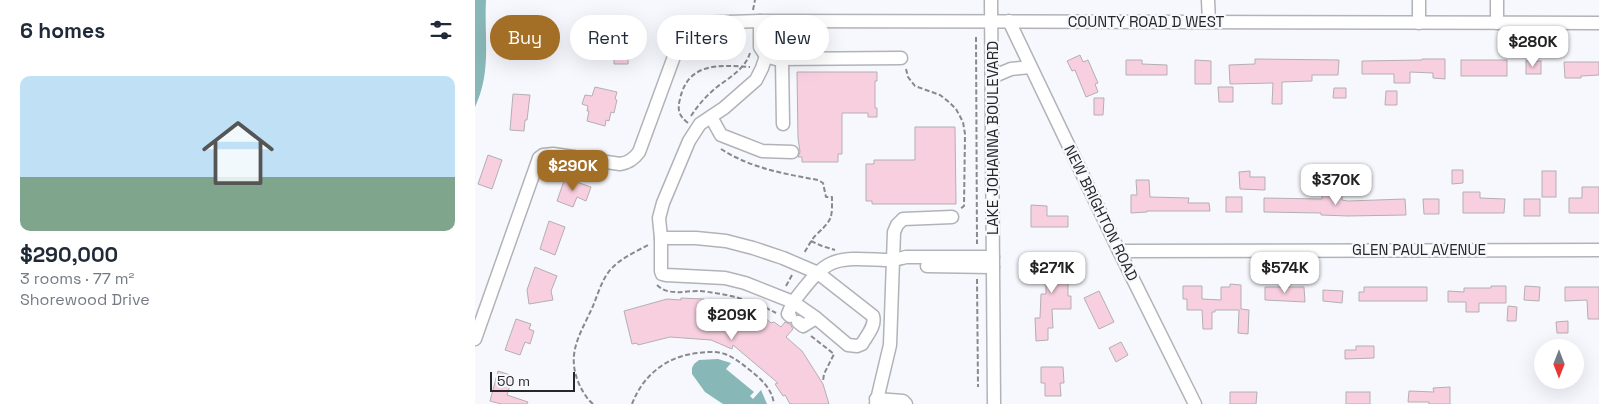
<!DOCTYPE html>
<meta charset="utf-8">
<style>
body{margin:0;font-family:"Space Grotesk",sans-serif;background:#f2f2f3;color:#1f2937;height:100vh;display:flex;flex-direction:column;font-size:19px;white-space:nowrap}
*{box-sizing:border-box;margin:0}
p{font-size:16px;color:#747a83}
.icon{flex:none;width:28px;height:28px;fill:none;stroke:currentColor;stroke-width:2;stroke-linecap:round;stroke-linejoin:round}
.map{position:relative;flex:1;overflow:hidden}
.side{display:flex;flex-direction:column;background:#fff;width:475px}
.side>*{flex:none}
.banner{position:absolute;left:15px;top:15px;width:475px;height:45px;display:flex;gap:10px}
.needle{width:32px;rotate:180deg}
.fabs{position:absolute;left:1059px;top:339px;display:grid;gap:10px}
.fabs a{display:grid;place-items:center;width:50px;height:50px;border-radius:50%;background:#fff;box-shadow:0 5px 20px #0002;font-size:25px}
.scale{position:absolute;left:15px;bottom:12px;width:85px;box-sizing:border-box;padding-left:5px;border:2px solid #262729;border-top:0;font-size:14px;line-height:18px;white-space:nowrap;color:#262729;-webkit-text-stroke:4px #f7f8fd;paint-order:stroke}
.price{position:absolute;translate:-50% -42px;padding:0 11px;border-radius:10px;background:#fff;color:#222;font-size:16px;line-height:32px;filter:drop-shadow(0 1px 2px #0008)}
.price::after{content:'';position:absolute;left:50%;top:30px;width:15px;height:11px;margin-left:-8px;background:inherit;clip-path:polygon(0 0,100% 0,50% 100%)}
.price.selected{background:#a36f27;color:#fff}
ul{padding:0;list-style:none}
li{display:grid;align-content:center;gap:10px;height:265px;padding:0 20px}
li span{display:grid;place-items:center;height:155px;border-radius:10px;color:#555}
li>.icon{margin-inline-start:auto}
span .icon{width:90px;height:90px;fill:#fffc;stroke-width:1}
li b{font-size:21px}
h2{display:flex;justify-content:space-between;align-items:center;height:60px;padding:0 20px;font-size:21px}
.pill{padding:0 18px;border-radius:22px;background:#fff;box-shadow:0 5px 20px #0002;font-size:18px;line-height:45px}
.pill.selected{background:#a36f27;color:#fff}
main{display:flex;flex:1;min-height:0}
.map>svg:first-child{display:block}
.water{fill:#88b7b8}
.building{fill:#f7cfdf;stroke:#b4afb1}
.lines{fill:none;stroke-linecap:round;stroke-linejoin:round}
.minor-casing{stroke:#b1b3b7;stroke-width:15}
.path{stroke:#88898d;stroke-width:2;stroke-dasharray:5 2.5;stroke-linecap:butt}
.minor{stroke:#fff;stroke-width:12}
.labels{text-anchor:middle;stroke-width:4.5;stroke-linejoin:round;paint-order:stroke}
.street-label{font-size:15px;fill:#262729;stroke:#f7f8fd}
</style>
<main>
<section class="side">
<h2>6 homes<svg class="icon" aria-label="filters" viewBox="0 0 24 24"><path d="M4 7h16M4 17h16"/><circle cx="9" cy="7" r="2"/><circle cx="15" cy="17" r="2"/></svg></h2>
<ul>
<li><span style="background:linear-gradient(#bfe0f5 65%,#7fa58c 0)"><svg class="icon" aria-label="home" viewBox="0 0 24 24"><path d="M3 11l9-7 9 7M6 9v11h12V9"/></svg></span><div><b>$290,000</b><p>3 rooms · 77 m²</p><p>Shorewood Drive</p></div></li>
</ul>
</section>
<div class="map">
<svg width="1124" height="404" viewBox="0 0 1124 404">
<rect width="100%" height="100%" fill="#f7f8fd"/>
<!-- water -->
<g class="water">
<path d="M0,0h11c-2,38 6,71 -11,107z"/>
<polygon points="243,359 256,363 251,369 279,392 275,396 278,399 286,390 292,404 248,404 230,392 217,374 217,368 219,364 224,360"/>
</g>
<!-- building -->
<g class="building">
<polygon points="127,30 150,30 150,37 154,37 153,64 139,64 139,57 128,57 129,47 127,47"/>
<polygon points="605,55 608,62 613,60 623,83 620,84 623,92 611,97 600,70 597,71 592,61"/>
<polygon points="780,59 864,60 863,75 837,75 837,81 807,82 807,104 797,104 798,83 755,84 754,65 780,64"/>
<polygon points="947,59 970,59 970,79 958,78 958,73 935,72 935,83 919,83 919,74 887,74 887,61 947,60"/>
<polygon points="651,60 667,60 667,64 692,65 692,75 651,75"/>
<polygon points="720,60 736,61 736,84 720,84"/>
<rect x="986" y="60" width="46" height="16"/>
<rect x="1051" y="61" width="15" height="13"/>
<polygon points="1089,62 1124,62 1124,75 1106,76 1106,78 1090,78"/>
<polygon points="322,72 402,72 402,81 400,81 400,108 402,108 402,117 393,117 393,113 367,113 367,154 363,154 363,162 327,162 327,157 323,157 325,152 323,138"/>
<polygon points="120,87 142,92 140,99 142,100 139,113 136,112 134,121 131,120 130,126 112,121 114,111 112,111 113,106 107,104 110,95 117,96"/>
<polygon points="743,87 758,87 758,102 744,102"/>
<polygon points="859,88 871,88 871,98 858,98"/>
<polygon points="911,91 922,91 922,105 910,105"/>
<polygon points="38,94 55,95 52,120 50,120 49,131 35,130"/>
<polygon points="619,98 629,98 628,115 619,115"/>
<polygon points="440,127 480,127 481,204 397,204 397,201 391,201 391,164 399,164 399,160 440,160"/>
<polygon points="13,155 27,160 17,189 3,184"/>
<polygon points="977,170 988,170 988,183 977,184"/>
<polygon points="775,171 775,177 790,177 790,190 765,189 764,172"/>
<rect x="1067" y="171" width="14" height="26"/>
<polygon points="90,178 116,187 111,201 102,197 98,207 82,201"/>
<polygon points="661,180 674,180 675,197 714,198 713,203 734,203 735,211 672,211 672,212 656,213 656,195 662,195"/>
<polygon points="1107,187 1124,187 1124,213 1094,213 1094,198 1107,198"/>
<polygon points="988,192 1005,192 1005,198 1030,199 1029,213 988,213"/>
<polygon points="847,193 867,194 867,200 873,201 930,199 931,215 873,216 846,215 846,213 789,212 789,198 847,199"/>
<rect x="751" y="197" width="16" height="15"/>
<polygon points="948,199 964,199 964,214 949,214"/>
<rect x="1049" y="199" width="16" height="17"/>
<polygon points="556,205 572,206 572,216 593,216 593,227 556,227"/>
<polygon points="74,221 90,227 80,255 65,249"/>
<polygon points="566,254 577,254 577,264 593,263 593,296 596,296 596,309 577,309 578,328 573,328 573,340 561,341 560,318 565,318 566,294 571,294 571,273 560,273 560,261 566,261"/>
<polygon points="60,267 82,276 76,291 78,300 54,304 52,290"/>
<polygon points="755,284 766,285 766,309 774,310 773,334 763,333 764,310 740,310 740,312 737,312 737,329 728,329 727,310 712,310 712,299 708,299 708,286 727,286 727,299 746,300 746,287 755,287"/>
<polygon points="1016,286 1031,286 1031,303 1004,303 1004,312 991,312 991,302 973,302 973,291 989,292 989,288 1016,288"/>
<polygon points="1050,286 1065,287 1064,301 1049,300"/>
<polygon points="790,287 829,287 830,302 790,300"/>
<polygon points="889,287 952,287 952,301 884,301 884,292 889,292"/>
<polygon points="1090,287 1124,287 1124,319 1113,319 1112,300 1090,301"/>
<polygon points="848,290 868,291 867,303 848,301"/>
<polygon points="624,291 639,322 624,329 609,298"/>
<polygon points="206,298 229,299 229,302 245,303 254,307 255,305 272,312 271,314 285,319 288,316 296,323 299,322 306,327 310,322 315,324 318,329 311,337 327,351 348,384 354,404 315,404 310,395 308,396 300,384 303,383 258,345 257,349 236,340 195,337 163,345 162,343 157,344 149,311 192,299 206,300"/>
<polygon points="1033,306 1042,307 1041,321 1032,321"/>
<polygon points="41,319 56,324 54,329 59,331 55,344 50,342 45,355 30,350"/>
<polygon points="1093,321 1093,333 1082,333 1081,322"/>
<polygon points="646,342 653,355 641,362 634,348"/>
<polygon points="881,346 899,346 899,358 870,359 870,350 881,350"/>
<polygon points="566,367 588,367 589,383 585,383 586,396 570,396 570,383 566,383"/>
<polygon points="23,371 38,376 32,395 53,402 52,404 26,404 15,401"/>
<polygon points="975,387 975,404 954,404 954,402 933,402 934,391 959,392 958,388"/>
<polygon points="755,392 782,392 781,404 755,404"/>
<rect x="871" y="392" width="24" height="12"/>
</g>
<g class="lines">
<!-- minor casing -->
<g class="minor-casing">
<g id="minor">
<polyline points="516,0 519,404"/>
<polyline points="733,0 734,22"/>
<polyline points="944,0 944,23"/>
<polyline points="1022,0 1022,23"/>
<polyline points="285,21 285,47 291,56 301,59 426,58"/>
<polyline points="534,21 644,251 720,404"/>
<polyline points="307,60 308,124"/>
<polyline points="517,77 536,69 555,67"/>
<polyline points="236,117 246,135 287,151 317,152"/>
<polyline points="186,238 184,218 188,203 214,141 225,124 249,108 281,80 287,68 291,56 314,22"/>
<polyline points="644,251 1124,250"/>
<polyline points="452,266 518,267"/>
<path d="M315,316l-2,-2 5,-12 -48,-19 -20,-5 -59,-3 -4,-1 -1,-3v-33h35l30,3 27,7 30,10 35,15 55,43c3,10 -6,19 -11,28l-5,2 -9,-1 -32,-27 -23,-16c11,-13 23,-32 39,-39 16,-7 41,-3 59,-3 5,0 10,-2 15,-3h87"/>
<polyline points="323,322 328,326 341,318"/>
<path d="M0,339l64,-181 4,-3 10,-1 67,10c8,-1 14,-5 19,-12l44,-120 10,-9 67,-2 839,2"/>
<polyline points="401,399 428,401 431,404"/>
<polyline points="401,404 415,345 419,232 422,225 428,219 477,217"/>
</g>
</g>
<!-- path -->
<g class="path">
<polyline points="278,10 280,0"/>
<polyline points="501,37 502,244"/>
<polyline points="431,69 433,77 440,86 465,95 474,102 481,109 488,122 490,134 489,206 485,209"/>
<path d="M216,116c7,-11 16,-21 26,-29 13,-10 28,-18 33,-34"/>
<path d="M213,123c-9,-7 -11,-13 -8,-24 8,-37 39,-34 70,-32"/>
<path d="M246,149c29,19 64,25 97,31l5,3 3,14h6c0,20 1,22 -14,36 -6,5 -10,14 -14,20"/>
<polyline points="336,241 347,246 360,250"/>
<polyline points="502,279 503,387"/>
<path d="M182,285c11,11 26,6 41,6 7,0 15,2 23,3 19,3 38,10 55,19"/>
<polyline points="311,286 317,275"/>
<polyline points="336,336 359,354 349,374 348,381"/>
<path d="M118,404c-6,-5 -10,-12 -13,-18 -15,-32 0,-51 13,-80 5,-12 9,-27 18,-37 10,-11 26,-18 39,-25"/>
<path d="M157,404c11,-29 35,-48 66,-51 9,-1 18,-2 27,1 10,4 17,10 26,17 11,9 21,18 23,33"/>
</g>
<!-- minor -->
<use href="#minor" class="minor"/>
</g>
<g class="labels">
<!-- street labels -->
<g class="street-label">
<text x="671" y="27">COUNTY ROAD D WEST</text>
<text transform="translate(518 138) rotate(-90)" y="5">LAKE JOHANNA BOULEVARD</text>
<text transform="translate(626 213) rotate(64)" y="5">NEW BRIGHTON ROAD</text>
<text x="944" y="255">GLEN PAUL AVENUE</text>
</g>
</g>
</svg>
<div class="fabs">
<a><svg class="needle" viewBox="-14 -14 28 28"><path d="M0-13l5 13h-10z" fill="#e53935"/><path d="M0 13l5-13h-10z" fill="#747a83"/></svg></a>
</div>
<div class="scale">50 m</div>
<b class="price" style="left:1058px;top:68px">$280K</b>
<b class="price selected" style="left:98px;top:192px">$290K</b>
<b class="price" style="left:861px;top:206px">$370K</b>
<b class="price" style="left:577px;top:294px">$271K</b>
<b class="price" style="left:810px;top:294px">$574K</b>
<b class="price" style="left:257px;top:341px">$209K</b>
<div class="banner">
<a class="pill selected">Buy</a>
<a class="pill">Rent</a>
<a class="pill">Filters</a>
<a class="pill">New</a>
</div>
</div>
</main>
